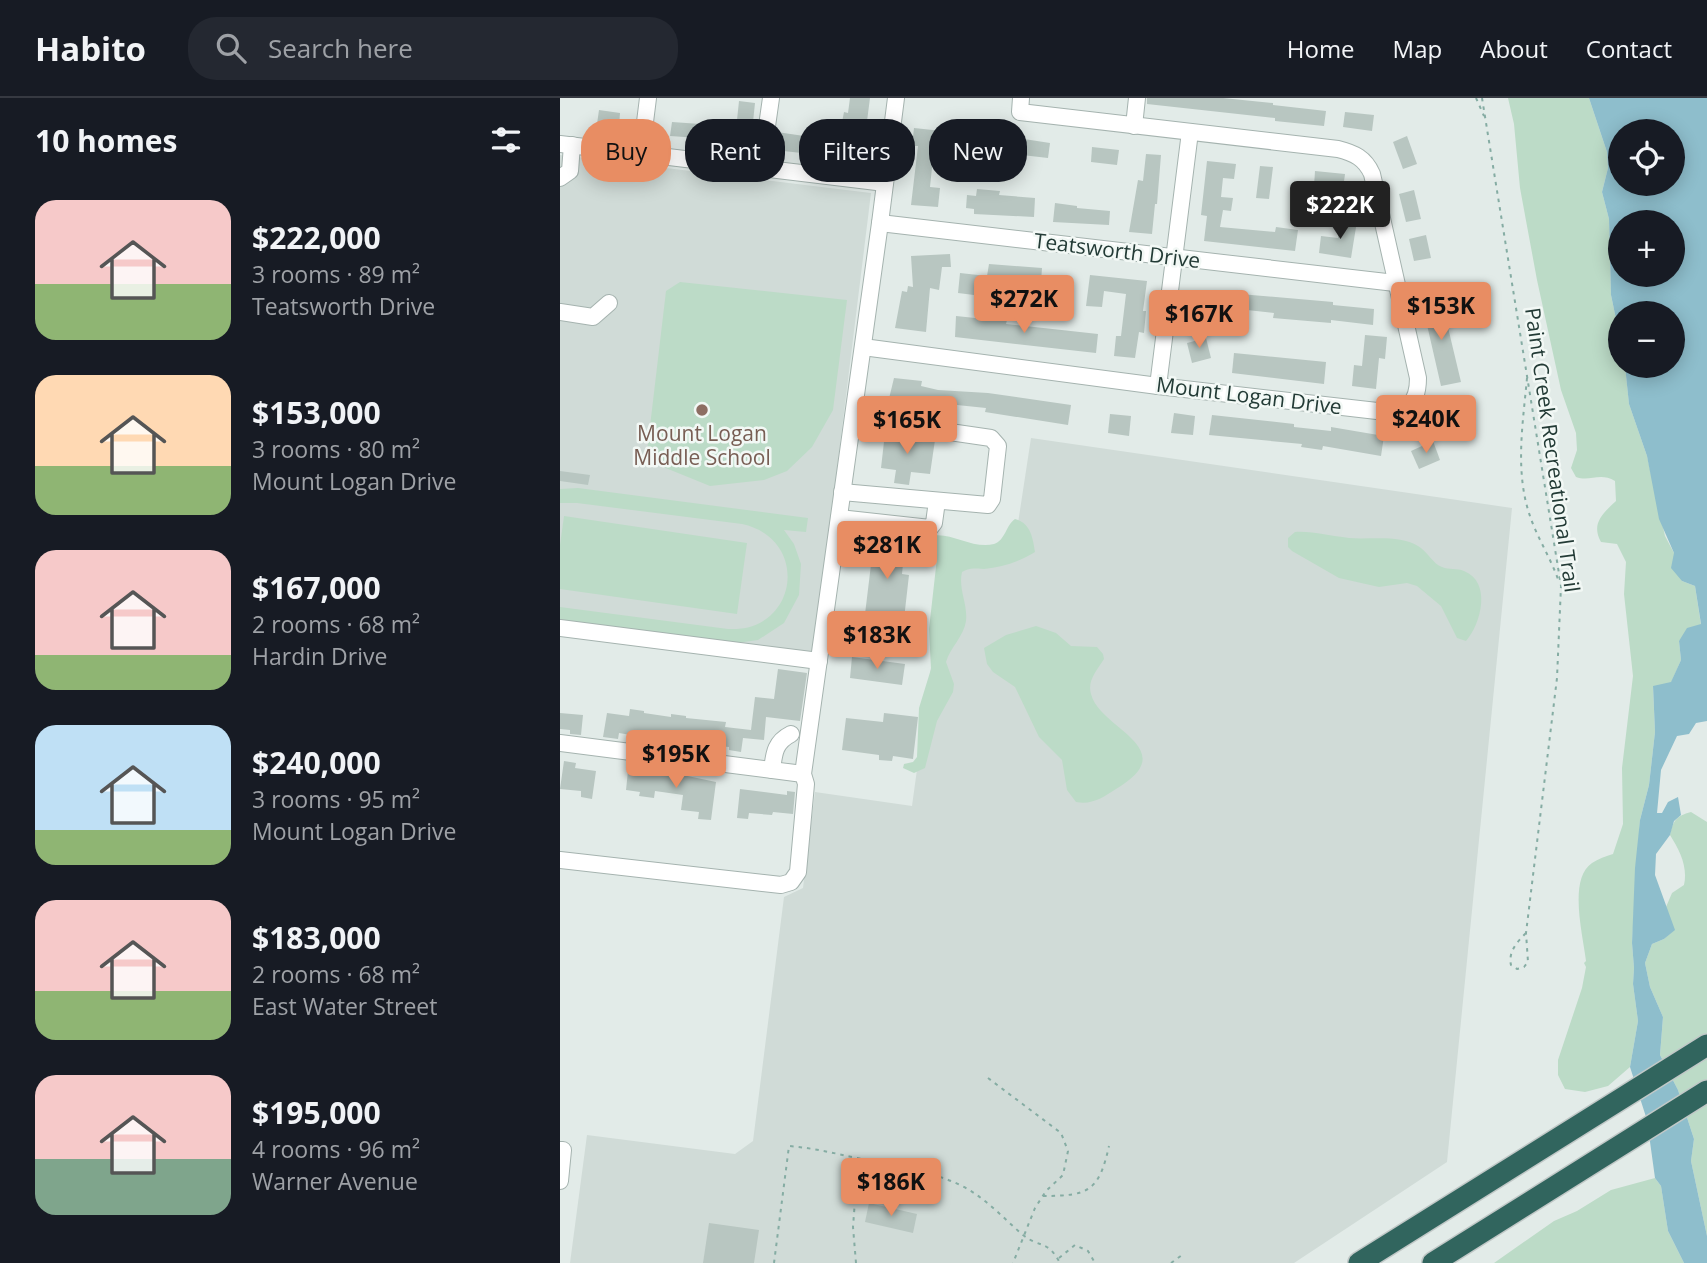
<!DOCTYPE html>
<meta charset="utf-8">
<style>
body{margin:0;font-family:"Open Sans",sans-serif;background:#242831;color:#f1f3f6;height:100vh;display:flex;flex-direction:column;font-size:26px;white-space:nowrap}
*{box-sizing:border-box;margin:0}
p{font-size:23px;color:#9ea1a6}
.icon{flex:none;width:38px;height:38px;fill:none;stroke:currentColor;stroke-width:2;stroke-linecap:round;stroke-linejoin:round}
.map{position:relative;flex:1;overflow:hidden}
.drawer{display:flex;flex-direction:column;background:#171b24;width:560px}
.drawer>*{flex:none}
.guide{position:absolute;left:21px;top:21px;width:665px;height:63px;display:flex;gap:14px}
.buttons{position:absolute;left:1048px;top:21px;display:grid;gap:14px}
.buttons a{display:grid;place-items:center;width:77px;height:77px;border-radius:50%;background:#171b24;box-shadow:0 4px 18px #0003;font-size:35px}
.price{position:absolute;translate:-50% -60px;padding:0 16px;border-radius:7px;background:#e88d63;color:#111;font-size:23px;line-height:46px;filter:drop-shadow(0 2px 4px #0008)}
.price::after{content:'';position:absolute;left:50%;top:42px;width:21px;height:16px;margin-left:-10px;background:inherit;clip-path:polygon(0 0,100% 0,50% 100%)}
.price.selected{background:#222;color:#fff}
ul{padding:0;list-style:none}
li{display:flex;align-items:center;gap:21px;height:175px;padding:0 35px}
li span{display:grid;place-items:center;flex:none;width:196px;height:140px;border-radius:21px;color:#555}
li>.icon{margin-inline-start:auto}
span .icon{width:84px;height:84px;fill:#fffc;stroke-width:1}
li b{font-size:30px}
h2{display:flex;justify-content:space-between;align-items:center;height:84px;padding:0 35px;font-size:30px}
.tag{padding:0 24px;border-radius:28px;background:#171b24;box-shadow:0 4px 18px #0003;font-size:24px;line-height:63px}
.tag.selected{background:#e88d63;color:#111}
header{display:flex;align-items:center;gap:42px;box-sizing:border-box;height:98px;padding:0 35px;background:#171b24;border-bottom:2px solid #363941}
header strong{font-size:33px}
nav{display:flex;gap:38px;margin-inline-start:auto;font-size:24px}
.search{width:490px;height:63px;background:#242831;display:flex;align-items:center;gap:18px;box-sizing:border-box;padding:0 24px;border-radius:28px;color:#9ea1a6;font-size:26px}
main{display:flex;flex:1;min-height:0}
.map>svg:first-child{display:block}
.built{fill:#d0dbd7}
.green{fill:#bcdbc7}
.water{fill:#8ebecc;fill-rule:evenodd}
.building{fill:#b8c6c1}
.lines{fill:none;stroke-linecap:round;stroke-linejoin:round}
.minor-casing{stroke:#a5b3af;stroke-width:18}
.highway-casing{stroke:#c1c8c7;stroke-width:24}
.path{stroke:#85aca3;stroke-width:2;stroke-dasharray:3.5 5;stroke-linecap:butt}
.minor{stroke:#fff;stroke-width:16}
.highway{stroke:#31655e;stroke-width:21}
.education-dot{fill:#8d6e63;stroke:#f2f8f5;stroke-width:2.5}
.labels{text-anchor:middle;stroke-width:5;stroke-linejoin:round;paint-order:stroke}
.street-label{font-size:21px;fill:#233b36;stroke:#f2f8f5}
.education-label{font-size:21px;fill:#785e54;stroke:#f2f8f5}
</style>
<header>
<strong>Habito</strong>
<div class="search"><svg class="icon" aria-label="search" viewBox="0 0 24 24"><circle cx="10" cy="10" r="6"/><path d="M15 15l6 6"/></svg>Search here</div>
<nav><a>Home</a><a>Map</a><a>About</a><a>Contact</a></nav>
</header>
<main>
<section class="drawer">
<h2>10 homes<svg class="icon" aria-label="filters" viewBox="0 0 24 24"><path d="M4 7h16M4 17h16"/><circle cx="9" cy="7" r="2"/><circle cx="15" cy="17" r="2"/></svg></h2>
<ul>
<li><span style="background:linear-gradient(#f6c9c9 60%,#8fb573 0)"><svg class="icon" aria-label="home" viewBox="0 0 24 24"><path d="M3 11l9-7 9 7M6 9v11h12V9"/></svg></span><div><b>$222,000</b><p>3 rooms · 89 m²</p><p>Teatsworth Drive</p></div></li>
<li><span style="background:linear-gradient(#ffd9b3 65%,#8fb573 0)"><svg class="icon" aria-label="home" viewBox="0 0 24 24"><path d="M3 11l9-7 9 7M6 9v11h12V9"/></svg></span><div><b>$153,000</b><p>3 rooms · 80 m²</p><p>Mount Logan Drive</p></div></li>
<li><span style="background:linear-gradient(#f6c9c9 75%,#8fb573 0)"><svg class="icon" aria-label="home" viewBox="0 0 24 24"><path d="M3 11l9-7 9 7M6 9v11h12V9"/></svg></span><div><b>$167,000</b><p>2 rooms · 68 m²</p><p>Hardin Drive</p></div></li>
<li><span style="background:linear-gradient(#bfe0f5 75%,#8fb573 0)"><svg class="icon" aria-label="home" viewBox="0 0 24 24"><path d="M3 11l9-7 9 7M6 9v11h12V9"/></svg></span><div><b>$240,000</b><p>3 rooms · 95 m²</p><p>Mount Logan Drive</p></div></li>
<li><span style="background:linear-gradient(#f6c9c9 65%,#8fb573 0)"><svg class="icon" aria-label="home" viewBox="0 0 24 24"><path d="M3 11l9-7 9 7M6 9v11h12V9"/></svg></span><div><b>$183,000</b><p>2 rooms · 68 m²</p><p>East Water Street</p></div></li>
<li><span style="background:linear-gradient(#f6c9c9 60%,#7fa58c 0)"><svg class="icon" aria-label="home" viewBox="0 0 24 24"><path d="M3 11l9-7 9 7M6 9v11h12V9"/></svg></span><div><b>$195,000</b><p>4 rooms · 96 m²</p><p>Warner Avenue</p></div></li>
</ul>
</section>
<div class="map">
<svg width="1147" height="1165" viewBox="0 0 1147 1165">
<rect width="100%" height="100%" fill="#e2ebe8"/>
<!-- built -->
<g class="built">
<polygon points="0,57 311,95 254,558 0,528"/>
<polygon points="471,340 952,410 887,1064 734,1165 10,1165 27,1037 175,1056 193,1043 224,799 243,790 255,694 352,708 387,453 453,458"/>
</g>
<!-- green -->
<g class="green">
<path d="M948,0h81l18,54 1,16 -6,24 7,27 2,76 9,43v28h5l4,38 18,52 18,80 9,17 8,28 13,5 6,39 -22,16 2,19 -10,23 -18,4 2,45 -6,53 -9,35 -8,123 2,25 -1,16 5,37 -8,46 -22,19 -23,6 -20,-3 -7,-14v-15l24,-72 4,-21 -2,-4 2,-2c-3,-26 -18,-82 6,-98 6,-4 14,-7 21,-9l10,-30 -1,-56 11,-92 -9,-82 2,-32 -9,-18 -16,-2c-10,-18 1,-28 15,-41l-1,-20c-15,-9 -25,1 -39,-4l-5,-9 6,-18 -1,-17 -15,-43 -24,-110 -17,-92 -6,-64z"/>
<polygon points="120,184 287,202 273,312 252,349 227,373 204,382 150,388 86,362 106,193"/>
<path d="M18,390l230,30 -2,14 -22,-2 10,14 7,20 -2,31 -15,28 -26,17 -21,3 -177,-22v-14l168,22c70,4 83,-90 14,-105l-165,-21h-17v-14z"/>
<polygon points="4,418 187,445 177,516 0,491 0,447"/>
<path d="M455,421c16,4 18,20 20,33 -16,10 -32,15 -51,17 -10,0 -13,-2 -22,3 -4,17 6,32 4,49 -2,15 -16,27 -20,41l8,22 -1,8 -16,29 -12,47 -11,5 -11,-5 1,-4 9,-2 4,-5 2,-49 12,-39 -2,-40 8,-71 -9,-21c20,-8 44,13 66,7 11,-3 12,-19 21,-25z"/>
<path d="M735,434c18,-1 35,4 54,6 21,2 50,-4 69,8 9,5 15,18 24,21 7,3 15,1 22,4 28,11 17,53 2,70l-9,-3 -16,-32 -24,-20 -10,-3 -28,4 -40,-9 -47,-27 -4,-4v-9z"/>
<path d="M476,528l20,7 15,13 26,1 6,7 1,5c-7,11 -17,22 -13,35 8,35 94,54 25,95 -14,9 -24,16 -40,13l-9,-12 -5,-30 -23,-23 -24,-50 -22,-15 -6,-8 -3,-16 22,-13z"/>
<path d="M1131,714l16,10v414l-16,-75 3,-22 -16,-49 -18,-35 3,-38 -13,-30 -5,-24 7,-19 12,-5 10,-9 -8,-23 6,-14 12,-8c4,-18 -4,-34 -14,-50 3,-14 6,-19 21,-23z"/>
<polygon points="1095,1080 1101,1088 1108,1133 1124,1165 934,1165 994,1123 1017,1113 1051,1092"/>
</g>
<!-- water -->
<path class="water" d="M1029,0h118v623l-11,2 -7,11 -12,2 -16,34 -4,43h5l6,-11 10,-5 3,18 -7,6 -4,14 -14,19 -1,21 20,55 -11,9 -12,5 -7,19 5,24 13,30 -3,38 18,35 16,49 -3,22 16,75v27h-23l-16,-32 -7,-45 -6,-8 -8,-58 -17,-53 8,-46 -5,-37 1,-16 -2,-25 3,-75 5,-48 9,-35 6,-53 -2,-46 18,-4 10,-22 -2,-19 8,-13 14,-4 -6,-38 -13,-5 -11,-13 3,-15 -15,-34 -12,-63 -18,-52 -4,-38h48v-53h-53v25l-9,-43 -2,-76 -7,-27 6,-24 -1,-16zM1060,33h53v53h-53zM1060,124h53v53h-53z"/>
<!-- building -->
<g class="building">
<polygon points="290,0 310,0 303,54 297,53 296,58 286,57 287,52 277,50 284,14 288,15"/>
<polygon points="587,0 663,0 713,5 713,7 766,13 764,28 715,23 715,20 587,6"/>
<polygon points="179,3 195,5 193,24 177,22"/>
<polygon points="39,12 60,15 59,28 37,26"/>
<polygon points="785,14 814,17 812,33 783,29"/>
<polygon points="112,24 169,28 167,42 110,38"/>
<polygon points="354,30 382,33 379,51 374,50 370,89 380,90 378,109 351,107 358,48 352,48"/>
<polygon points="217,34 244,38 244,34 253,35 251,56 214,52"/>
<polygon points="847,38 857,66 843,71 833,44"/>
<polygon points="464,41 490,45 488,60 462,57"/>
<polygon points="532,49 559,52 557,67 531,64"/>
<polygon points="586,56 601,57 597,106 595,106 592,136 569,134 578,82 583,83"/>
<polygon points="647,63 676,66 674,81 663,80 661,99 673,100 671,113 663,112 660,129 715,134 716,129 738,132 735,153 644,143 647,118 641,117"/>
<polygon points="700,68 713,69 709,101 696,100"/>
<polygon points="755,73 785,76 783,91 754,88"/>
<polygon points="417,91 440,93 439,97 475,100 474,119 414,116 414,111 406,110 407,97 416,98"/>
<polygon points="854,92 861,121 846,124 839,96"/>
<polygon points="495,105 517,108 517,110 550,113 549,127 493,124"/>
<polygon points="780,121 797,123 791,160 759,155 761,138 778,140"/>
<polygon points="866,137 871,160 854,163 849,141"/>
<polygon points="390,156 391,169 382,169 379,192 370,190 366,234 335,230 342,193 347,194 348,188 353,189 351,158"/>
<polygon points="429,166 482,170 481,184 449,182 448,193 415,189 414,197 398,195 400,175 427,178"/>
<polygon points="530,177 587,183 583,213 586,213 584,235 579,234 575,260 554,258 556,238 561,238 566,196 544,193 542,209 526,208"/>
<polygon points="642,196 660,205 650,224 633,215"/>
<polygon points="680,196 773,204 773,207 814,211 813,227 771,222 771,225 713,220 714,215 678,211"/>
<polygon points="884,200 888,221 886,221 901,284 881,288 862,205"/>
<polygon points="396,218 425,221 425,219 447,222 446,226 538,236 536,255 395,239"/>
<polygon points="805,237 827,239 825,261 819,260 816,291 792,288 794,267 802,268"/>
<polygon points="646,240 651,260 632,265 627,245"/>
<polygon points="674,255 766,264 764,286 672,275"/>
<polygon points="334,280 362,283 361,288 378,292 428,295 511,307 508,327 425,314 426,310 397,307 396,316 356,311 356,318 326,313"/>
<polygon points="886,306 904,315 893,336 875,327"/>
<polygon points="614,315 635,318 633,337 611,335"/>
<polygon points="550,316 571,318 569,338 548,335"/>
<polygon points="652,317 734,326 734,329 771,333 771,329 824,338 821,358 763,348 762,352 741,349 742,346 649,337"/>
<polygon points="325,335 375,342 370,376 351,374 349,387 334,385 336,372 321,370"/>
<polygon points="873,343 880,362 859,371 851,353"/>
<polygon points="0,373 30,377 28,387 0,383"/>
<polygon points="314,442 345,446 342,476 349,477 344,521 305,516"/>
<polygon points="292,559 345,566 342,587 290,580"/>
<polygon points="218,571 247,575 240,623 206,619 204,642 183,640 181,654 169,652 169,649 128,645 128,643 101,639 101,642 59,635 58,641 43,639 47,615 69,618 70,611 84,613 84,615 111,619 111,616 126,618 126,620 166,624 165,629 191,632 195,599 214,601"/>
<polygon points="0,615 23,617 21,637 10,636 10,632 0,631"/>
<polygon points="324,615 358,619 353,661 333,658 332,663 319,662 319,657 282,652 286,620 323,624"/>
<polygon points="4,663 16,665 15,670 36,673 32,701 21,699 21,693 0,691"/>
<polygon points="68,673 118,676 156,684 151,722 138,721 139,714 121,712 123,697 95,693 94,700 79,698 80,694 66,692"/>
<polygon points="180,691 227,697 227,693 235,694 233,716 213,714 212,717 189,715 188,721 177,720"/>
<polygon points="309,1105 357,1116 353,1135 305,1124"/>
<polygon points="149,1125 199,1132 194,1165 143,1165"/>
</g>
<g class="lines">
<!-- minor casing -->
<g class="minor-casing">
<g id="minor">
<polyline points="574,28 577,0"/>
<polyline points="0,46 325,85"/>
<polyline points="81,56 88,0"/>
<polyline points="201,70 211,0"/>
<polyline points="0,80 10,73 12,47"/>
<polyline points="320,125 835,185"/>
<polyline points="0,214 33,219 49,205"/>
<path d="M303,249l295,39 219,25c27,3 41,-4 41,-33l-46,-204c-7,-16 -18,-21 -34,-25l-318,-37 1,-14"/>
<polyline points="598,288 630,34"/>
<polyline points="282,394 428,407 432,401 438,348 431,340 294,320"/>
<polyline points="279,420 370,430 374,425 377,403"/>
<polyline points="0,530 259,563"/>
<polyline points="0,645 243,676"/>
<path d="M212,672c2,-17 3,-28 19,-36"/>
<polyline points="0,762 221,787 231,784 238,774 246,686 243,676 320,125 336,0"/>
<polyline points="0,1052 3,1052 0,1083"/>
</g>
</g>
<!-- highway casing -->
<g class="highway-casing">
<g id="highway">
<polyline points="799,1165 1147,947"/>
<polyline points="873,1165 1147,993"/>
</g>
</g>
<!-- path -->
<g class="path">
<polyline points="916,0 924,18"/>
<path d="M922,0l79,488 -4,92 -31,255 2,29 -4,5 -7,2 -6,-4c-3,-13 6,-23 15,-32"/>
<path d="M967,280c-4,44 -12,92 2,135 7,23 22,45 30,69"/>
<polyline points="428,980 501,1035 508,1053 503,1077 486,1093 475,1110 453,1165"/>
<path d="M483,1098c46,0 56,-5 66,-50"/>
<polyline points="499,1160 515,1147 528,1153 535,1165"/>
<path d="M214,1165l15,-117c24,2 44,7 68,12 35,9 70,11 103,27 25,12 43,33 63,50 18,14 24,4 37,28"/>
<polyline points="296,1165 293,1129 298,1062"/>
<polyline points="611,1165 622,1157"/>
</g>
<!-- minor -->
<use href="#minor" class="minor"/>
<!-- highway -->
<use href="#highway" class="highway"/>
</g>
<!-- markers -->
<circle class="education-dot" cx="142" cy="312" r="7"/>
<g class="labels">
<!-- street labels -->
<g class="street-label">
<text transform="translate(557 153) rotate(7)" y="7">Teatsworth Drive</text>
<text transform="translate(689 298) rotate(7)" y="7">Mount Logan Drive</text>
<text transform="translate(992 352) rotate(82)" y="7">Paint Creek Recreational Trail</text>
</g>
<!-- education labels -->
<g class="education-label">
<text x="142" y="343">Mount Logan<tspan x="142" dy="24">Middle School</tspan></text>
</g>
</g>
</svg>
<div class="buttons">
<a><svg class="icon" aria-label="locate" viewBox="0 0 24 24"><circle cx="12" cy="12" r="6"/><path d="M12 2v4M12 18v4M2 12h4M18 12h4"/></svg></a>
<a>+</a>
<a>−</a>
</div>
<b class="price selected" style="left:780px;top:143px">$222K</b>
<b class="price" style="left:464px;top:237px">$272K</b>
<b class="price" style="left:881px;top:244px">$153K</b>
<b class="price" style="left:639px;top:252px">$167K</b>
<b class="price" style="left:866px;top:357px">$240K</b>
<b class="price" style="left:347px;top:358px">$165K</b>
<b class="price" style="left:327px;top:483px">$281K</b>
<b class="price" style="left:317px;top:573px">$183K</b>
<b class="price" style="left:116px;top:692px">$195K</b>
<b class="price" style="left:331px;top:1120px">$186K</b>
<div class="guide">
<a class="tag selected">Buy</a>
<a class="tag">Rent</a>
<a class="tag">Filters</a>
<a class="tag">New</a>
</div>
</div>
</main>
